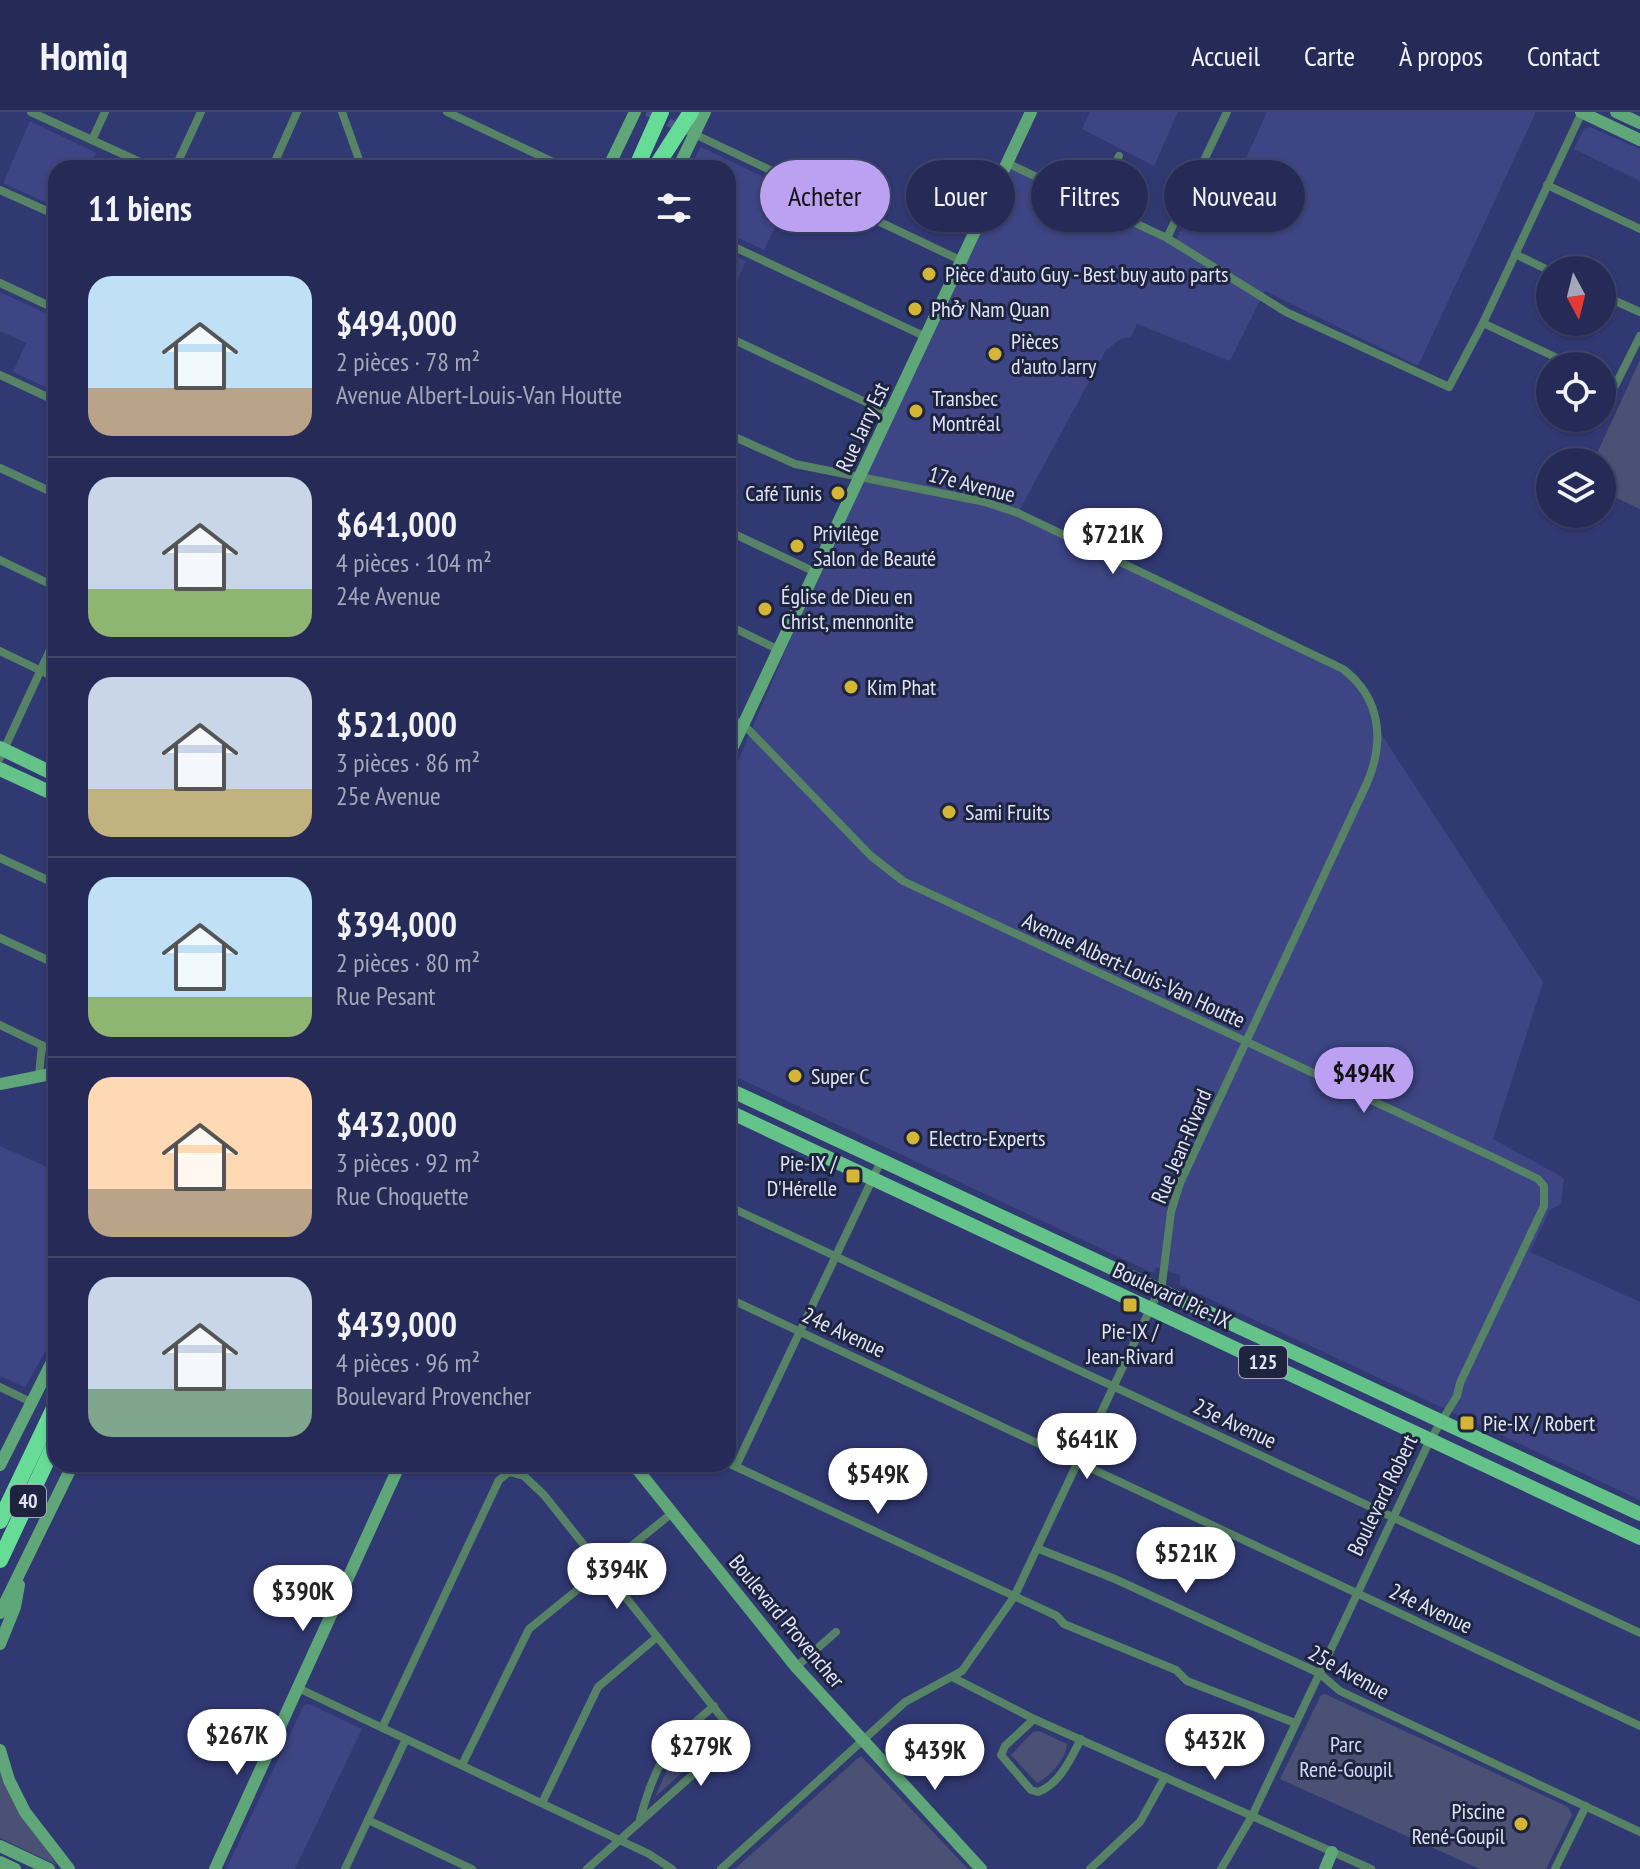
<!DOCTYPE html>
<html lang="fr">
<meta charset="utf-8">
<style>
body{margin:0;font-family:"PT Sans Narrow",sans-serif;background:#2d335c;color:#f1f3f6;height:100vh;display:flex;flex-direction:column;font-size:30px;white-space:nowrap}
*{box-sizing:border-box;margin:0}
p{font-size:26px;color:#a3a7b9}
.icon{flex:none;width:44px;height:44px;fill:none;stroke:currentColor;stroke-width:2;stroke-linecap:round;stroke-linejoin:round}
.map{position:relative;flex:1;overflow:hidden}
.side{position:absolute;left:48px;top:48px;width:688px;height:1312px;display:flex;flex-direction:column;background:#252b56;border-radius:24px;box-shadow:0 2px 6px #0004,0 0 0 2px #42476c}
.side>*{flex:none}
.hud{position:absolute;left:760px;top:48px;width:760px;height:72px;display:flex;gap:16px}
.needle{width:52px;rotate:173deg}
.fabs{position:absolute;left:1536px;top:144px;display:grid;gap:16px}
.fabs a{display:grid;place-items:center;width:80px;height:80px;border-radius:50%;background:#252b56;box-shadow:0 2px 6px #0004,0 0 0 2px #42476c;font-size:40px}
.price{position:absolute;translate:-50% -68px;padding:0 18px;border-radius:28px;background:#fff;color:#222;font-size:26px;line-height:52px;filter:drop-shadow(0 2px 4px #0008)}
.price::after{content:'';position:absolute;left:50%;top:48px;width:24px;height:18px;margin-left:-12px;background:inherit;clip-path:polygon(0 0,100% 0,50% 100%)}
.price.selected{background:#bca0f2;color:#111}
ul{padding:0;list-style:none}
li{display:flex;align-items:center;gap:24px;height:200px;padding:0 40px}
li+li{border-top:2px solid #42476c}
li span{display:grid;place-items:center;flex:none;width:224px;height:160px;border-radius:24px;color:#555}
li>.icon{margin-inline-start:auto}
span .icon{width:96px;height:96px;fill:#fffc;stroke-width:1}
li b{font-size:34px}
h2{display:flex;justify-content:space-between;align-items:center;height:96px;padding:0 40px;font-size:34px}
.pill{padding:0 28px;border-radius:36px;background:#252b56;box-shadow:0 2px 6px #0004,0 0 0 2px #42476c;font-size:28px;line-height:72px}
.pill.selected{background:#bca0f2;color:#111}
header{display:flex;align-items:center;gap:48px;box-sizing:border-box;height:112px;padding:0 40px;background:#252b56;border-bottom:2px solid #42476c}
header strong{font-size:38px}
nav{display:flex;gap:44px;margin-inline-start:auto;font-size:28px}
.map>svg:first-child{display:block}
.built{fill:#3d4584}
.green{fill:#4a5175}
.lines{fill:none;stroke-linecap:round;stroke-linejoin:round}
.street-tunnel{stroke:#4b5387;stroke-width:8;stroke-dasharray:8 4;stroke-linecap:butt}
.street{stroke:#568265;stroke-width:8}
.secondary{stroke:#5fa779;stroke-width:12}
.primary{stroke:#64c388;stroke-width:14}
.highway{stroke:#67dc96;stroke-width:16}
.poi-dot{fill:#d5b535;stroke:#1f243e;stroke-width:3}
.labels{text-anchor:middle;stroke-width:6;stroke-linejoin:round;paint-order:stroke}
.shield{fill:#1f243e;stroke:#a5aac2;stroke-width:2}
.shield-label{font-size:20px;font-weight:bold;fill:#dfe4fa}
.poi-label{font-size:22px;fill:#dfe4fa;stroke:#1f243e;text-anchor:start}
.street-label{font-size:22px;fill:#dfe4fa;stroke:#1f243e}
.park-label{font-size:22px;fill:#d3dbfd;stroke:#1f243e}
</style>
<header>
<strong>Homiq</strong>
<nav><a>Accueil</a><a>Carte</a><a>À propos</a><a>Contact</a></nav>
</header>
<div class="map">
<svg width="1640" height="1757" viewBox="0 0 1640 1757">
<rect width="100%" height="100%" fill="#313973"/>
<!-- built -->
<g class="built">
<polygon points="1090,0 1178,0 1154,54 1082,17"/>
<polygon points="1267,0 1536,0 1418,254 1265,179 1230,249 1137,212 1131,225 1121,227 1106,238 1018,401 1343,557 1364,579 1378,617 1543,870 1493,1027 1564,1066 1561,1092 1550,1098 1530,1140 1640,1190 1640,1388 1180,1173 1180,1163 1156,1155 1153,1161 728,961 728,672 860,366 1007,51 1176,129 1200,77 1227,88"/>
<polygon points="30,9 96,41 89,56 56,56 56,95 3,71"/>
<polygon points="1590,15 1640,37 1640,69 1574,37 1584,17"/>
<polygon points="701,35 793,79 764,138 728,121 728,56 689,56"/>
<polygon points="728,141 746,149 728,189"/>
<polygon points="0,180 56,206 56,280 13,260 26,231 0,219"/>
<polygon points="0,1034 56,1059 56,1221 25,1275 0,1264"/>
<polygon points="309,1592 362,1617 295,1757 226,1757 304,1593"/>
</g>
<!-- green -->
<g class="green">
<polygon points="1640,248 1640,397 1602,379 1602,350 1593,350"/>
<polygon points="1325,1582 1568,1695 1572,1703 1546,1757 1480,1757 1280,1667 1321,1583"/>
<polygon points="706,1611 721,1614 721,1625 655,1685 677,1635"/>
<path d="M1039,1619l28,13c-1,15 -17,32 -30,39l-26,-28 22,-23z"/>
<polygon points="861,1644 968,1757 735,1757 858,1646"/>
<polygon points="0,1656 19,1700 57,1753 0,1726"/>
</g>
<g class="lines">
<!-- street-tunnel -->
<polyline class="street-tunnel" points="647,0 680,16"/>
<!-- street -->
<g class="street">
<polyline points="31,0 153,56"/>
<polyline points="342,0 362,56"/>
<polyline points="447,0 566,56"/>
<polyline points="688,19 962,149"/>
<polyline points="92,28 105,0"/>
<polyline points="1007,51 1167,126 1286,200 1449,275 1483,211 1582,0"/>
<polyline points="175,56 201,0"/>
<polyline points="272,56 297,0"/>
<polyline points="1547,73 1640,117"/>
<polyline points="0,78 56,103"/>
<polyline points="1097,93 1119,44"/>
<polyline points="1167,126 1227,0"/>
<polyline points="728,132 926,225"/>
<polyline points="1515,142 1550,159"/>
<polyline points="0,171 56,197"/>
<polyline points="1602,183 1640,200"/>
<polyline points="1483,211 1574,254"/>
<polyline points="728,225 891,302"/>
<polyline points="0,263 56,289"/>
<polyline points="1602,267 1615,274 1640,224"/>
<polyline points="0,356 56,382"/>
<polyline points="728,419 815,460"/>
<polyline points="0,448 56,475"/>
<polyline points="728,513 779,538"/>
<polyline points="0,539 56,566"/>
<polyline points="728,605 744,613 871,744 903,769 1497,1047 1538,1067 1544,1074 1544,1094 1460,1271 1457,1284 1430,1328 1252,1704 1221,1757"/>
<polyline points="0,646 56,525"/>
<polyline points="0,746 56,772"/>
<polyline points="0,826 56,852"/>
<polyline points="0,913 56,940"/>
<polyline points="39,963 42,933"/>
<polyline points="728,1094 1640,1521"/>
<polyline points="728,1186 1640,1614"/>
<polyline points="0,1275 31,1290"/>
<polyline points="728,1351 1057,1504 1064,1512 1176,1558 1187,1569 1295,1611"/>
<polyline points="736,1354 880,1051"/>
<polyline points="1039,1437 1115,1467 1319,1561 1340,1579 1640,1720"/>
<polyline points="796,1555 836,1520"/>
<polyline points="954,1566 1034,1607 1371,1757"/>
<polyline points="298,1576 649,1742 672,1757"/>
<path d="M1034,1607l-29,27 -4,9 30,35 7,2c22,-8 33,-34 43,-53"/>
<polyline points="382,1616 499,1368 509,1360 524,1364 544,1383 731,1617 730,1628 725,1634 587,1757"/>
<polyline points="462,1653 529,1517 672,1401"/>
<polyline points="542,1691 598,1575 657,1525"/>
<path d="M640,1707c16,-58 28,-75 74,-113"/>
<polyline points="368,1708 472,1757"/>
<polyline points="345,1757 406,1627"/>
<path d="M721,1757l184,-167 57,-31 52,-74 148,-313 9,-72 9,-29 187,-400c18,-42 14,-85 -24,-114l-325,-156 -33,-11 -190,-38 -67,-30"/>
<polyline points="1090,1757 1140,1710 1165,1665"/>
<polyline points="1555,1757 1586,1694"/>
</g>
<!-- secondary -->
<g class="secondary">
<polyline points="1581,0 1640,28"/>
<polyline points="1616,0 1640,11"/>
<polyline points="608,56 635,0"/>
<polyline points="678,56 705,0"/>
<polyline points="728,645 1031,0"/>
<polyline points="0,972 56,961"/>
<polyline points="633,1352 796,1555 981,1757"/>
<polyline points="0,1353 56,1242"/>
<polyline points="0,1501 73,1352"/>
<polyline points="0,1532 15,1495 19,1473"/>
<polyline points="0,1638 9,1668 25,1700 69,1757"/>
<polyline points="0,1734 49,1757"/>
<polyline points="0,1750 15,1757"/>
<polyline points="215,1757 400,1352"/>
<polyline points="1325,1757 1332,1740"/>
</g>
<!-- primary -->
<g class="primary">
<polyline points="0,636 56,663"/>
<polyline points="0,657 56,683"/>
<polyline points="728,977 1640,1402"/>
<polyline points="728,999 1640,1426"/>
</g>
<!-- highway -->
<g class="highway">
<polyline points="636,56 661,0"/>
<polyline points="655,56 691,0"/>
<polyline points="0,1409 56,1292"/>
<polyline points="0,1448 56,1329"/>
</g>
</g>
<!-- markers -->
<g class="poi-dot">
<circle cx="929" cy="162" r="8"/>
<circle cx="915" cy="197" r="8"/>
<circle cx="995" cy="242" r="8"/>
<circle cx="916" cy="299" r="8"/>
<circle cx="838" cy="381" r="8"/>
<circle cx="797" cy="434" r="8"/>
<circle cx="765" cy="497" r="8"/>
<circle cx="851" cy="575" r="8"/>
<circle cx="949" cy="700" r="8"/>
<circle cx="795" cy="964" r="8"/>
<circle cx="913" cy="1026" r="8"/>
<rect x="845" y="1056" width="16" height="16" rx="4"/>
<rect x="1122" y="1185" width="16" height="16" rx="4"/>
<rect x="1459" y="1303" width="16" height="16" rx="4"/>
<circle cx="1521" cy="1712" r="8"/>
</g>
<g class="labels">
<!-- shield labels -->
<g class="shield">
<rect x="1239" y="1234" width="48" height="32" rx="6"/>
<rect x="10" y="1373" width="36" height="32" rx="6"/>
</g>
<g class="shield-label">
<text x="1263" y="1257">125</text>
<text x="28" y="1396">40</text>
</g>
<!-- poi labels -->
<g class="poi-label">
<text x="945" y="170">Pièce d'auto Guy - Best buy auto parts</text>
<text x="931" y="205">Phở Nam Quan</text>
<text x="1011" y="237">Pièces<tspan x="1011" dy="25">d'auto Jarry</tspan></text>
<text x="932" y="294">Transbec<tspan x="932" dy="25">Montréal</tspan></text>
<text x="822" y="389" text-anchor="end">Café Tunis</text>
<text x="813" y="429">Privilège<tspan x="813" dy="25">Salon de Beauté</tspan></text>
<text x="781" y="492">Église de Dieu en<tspan x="781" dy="25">Christ, mennonite</tspan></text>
<text x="867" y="583">Kim Phat</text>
<text x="965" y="708">Sami Fruits</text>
<text x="811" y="972">Super C</text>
<text x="929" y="1034">Electro-Experts</text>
<text x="837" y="1059" text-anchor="end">Pie-IX /<tspan x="837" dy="25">D'Hérelle</tspan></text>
<text x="1130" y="1227" text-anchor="middle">Pie-IX /<tspan x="1130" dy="25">Jean-Rivard</tspan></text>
<text x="1483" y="1319">Pie-IX / Robert</text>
<text x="1505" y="1707" text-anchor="end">Piscine<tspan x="1505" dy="25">René-Goupil</tspan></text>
</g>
<!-- street labels -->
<g class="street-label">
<text transform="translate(862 315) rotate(-65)" y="8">Rue Jarry Est</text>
<text transform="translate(972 372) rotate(14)" y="8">17e Avenue</text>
<text transform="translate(1134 858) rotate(25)" y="8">Avenue Albert-Louis-Van Houtte</text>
<text transform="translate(1181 1034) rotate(-67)" y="8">Rue Jean-Rivard</text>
<text transform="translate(1172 1183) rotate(25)" y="8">Boulevard Pie-IX</text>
<text transform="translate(844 1220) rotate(25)" y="8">24e Avenue</text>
<text transform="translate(1235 1311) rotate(25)" y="8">23e Avenue</text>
<text transform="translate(1382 1383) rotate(-64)" y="8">Boulevard Robert</text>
<text transform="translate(1431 1496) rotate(25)" y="8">24e Avenue</text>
<text transform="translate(787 1509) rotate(50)" y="8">Boulevard Provencher</text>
<text transform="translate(1349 1560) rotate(29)" y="8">25e Avenue</text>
</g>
<!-- park labels -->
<g class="park-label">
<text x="1346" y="1640">Parc<tspan x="1346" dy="25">René-Goupil</tspan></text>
</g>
</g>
</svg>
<div class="fabs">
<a><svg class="needle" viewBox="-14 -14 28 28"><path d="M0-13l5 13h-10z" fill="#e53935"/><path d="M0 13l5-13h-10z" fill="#a3a7b9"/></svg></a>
<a><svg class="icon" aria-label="locate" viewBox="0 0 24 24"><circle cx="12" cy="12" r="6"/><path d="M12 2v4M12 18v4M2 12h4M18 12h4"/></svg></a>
<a><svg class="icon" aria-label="layers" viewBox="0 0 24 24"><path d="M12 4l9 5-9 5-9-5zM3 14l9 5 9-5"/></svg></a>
</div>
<b class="price" style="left:1113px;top:464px">$721K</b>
<b class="price selected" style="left:1364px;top:1003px">$494K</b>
<b class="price" style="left:1087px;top:1369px">$641K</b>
<b class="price" style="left:878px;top:1404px">$549K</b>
<b class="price" style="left:1186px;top:1483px">$521K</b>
<b class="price" style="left:617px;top:1499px">$394K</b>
<b class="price" style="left:303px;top:1521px">$390K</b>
<b class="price" style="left:237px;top:1665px">$267K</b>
<b class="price" style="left:1215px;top:1670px">$432K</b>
<b class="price" style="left:701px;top:1676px">$279K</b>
<b class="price" style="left:935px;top:1680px">$439K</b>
<div class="hud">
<a class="pill selected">Acheter</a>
<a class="pill">Louer</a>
<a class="pill">Filtres</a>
<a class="pill">Nouveau</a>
</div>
<section class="side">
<h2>11 biens<svg class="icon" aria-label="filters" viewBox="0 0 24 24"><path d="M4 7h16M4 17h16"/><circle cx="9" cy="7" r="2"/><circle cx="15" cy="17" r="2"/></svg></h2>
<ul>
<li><span style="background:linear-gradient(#bfe0f5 70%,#b9a48a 0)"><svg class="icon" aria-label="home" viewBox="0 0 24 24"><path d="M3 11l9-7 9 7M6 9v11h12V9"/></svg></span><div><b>$494,000</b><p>2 pièces · 78 m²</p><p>Avenue Albert-Louis-Van Houtte</p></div></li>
<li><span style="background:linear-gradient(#c9d6e8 70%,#8fb573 0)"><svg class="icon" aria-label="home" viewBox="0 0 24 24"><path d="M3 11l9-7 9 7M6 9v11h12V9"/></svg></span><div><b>$641,000</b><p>4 pièces · 104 m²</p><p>24e Avenue</p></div></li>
<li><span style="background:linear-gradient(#c9d6e8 70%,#c2b280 0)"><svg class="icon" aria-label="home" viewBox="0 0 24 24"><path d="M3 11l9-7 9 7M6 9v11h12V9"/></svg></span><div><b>$521,000</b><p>3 pièces · 86 m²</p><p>25e Avenue</p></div></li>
<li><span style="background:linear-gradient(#bfe0f5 75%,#8fb573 0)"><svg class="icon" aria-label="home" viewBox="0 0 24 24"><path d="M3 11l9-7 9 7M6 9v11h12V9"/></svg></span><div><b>$394,000</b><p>2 pièces · 80 m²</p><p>Rue Pesant</p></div></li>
<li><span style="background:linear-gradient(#ffd9b3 70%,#b9a48a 0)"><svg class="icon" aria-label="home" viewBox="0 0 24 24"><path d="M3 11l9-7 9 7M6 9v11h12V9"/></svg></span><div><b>$432,000</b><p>3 pièces · 92 m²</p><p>Rue Choquette</p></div></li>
<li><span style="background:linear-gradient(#c9d6e8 70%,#7fa58c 0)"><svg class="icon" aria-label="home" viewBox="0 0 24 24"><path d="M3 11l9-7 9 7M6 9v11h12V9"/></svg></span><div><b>$439,000</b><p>4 pièces · 96 m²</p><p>Boulevard Provencher</p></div></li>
</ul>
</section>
</div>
